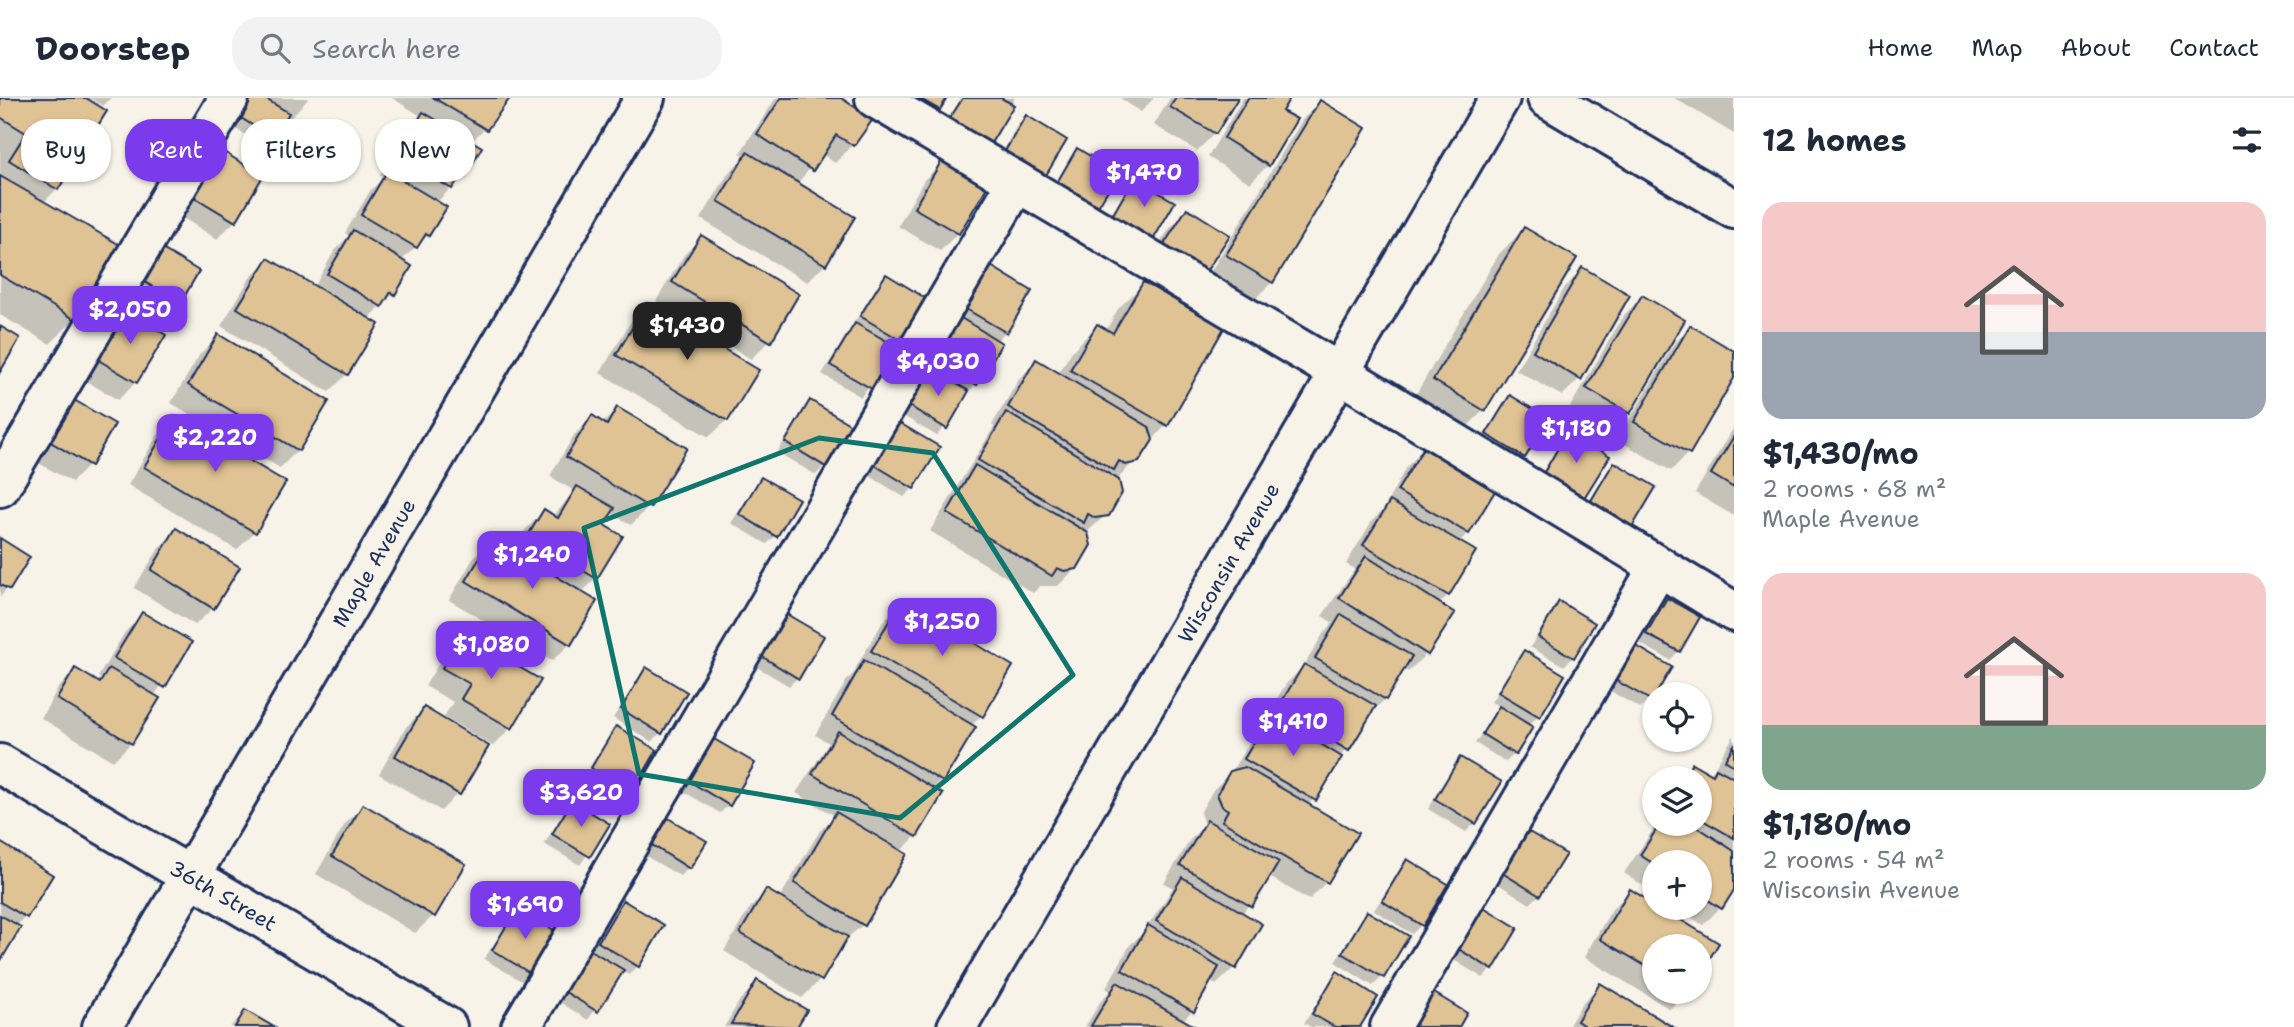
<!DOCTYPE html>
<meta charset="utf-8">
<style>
body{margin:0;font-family:"Shantell Sans",sans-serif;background:#f2f2f3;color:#1f2937;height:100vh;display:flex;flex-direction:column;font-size:26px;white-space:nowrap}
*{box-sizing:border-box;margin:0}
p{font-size:23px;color:#747a83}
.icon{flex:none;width:38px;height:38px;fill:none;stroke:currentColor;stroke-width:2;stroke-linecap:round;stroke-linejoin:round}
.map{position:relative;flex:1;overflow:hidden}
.sheet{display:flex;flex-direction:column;background:#fff;width:560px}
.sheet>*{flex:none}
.hud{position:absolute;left:21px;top:21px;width:665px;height:63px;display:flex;gap:14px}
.buttons{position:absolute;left:1642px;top:584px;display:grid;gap:14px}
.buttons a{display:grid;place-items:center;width:70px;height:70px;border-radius:50%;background:#fff;box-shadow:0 2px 5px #0004;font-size:35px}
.price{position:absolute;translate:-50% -60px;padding:0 16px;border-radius:14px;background:#7c3aed;color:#fff;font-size:23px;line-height:46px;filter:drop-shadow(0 2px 4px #0008)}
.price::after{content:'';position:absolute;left:50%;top:42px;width:21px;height:16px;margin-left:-10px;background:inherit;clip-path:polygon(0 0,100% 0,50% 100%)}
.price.current{background:#222;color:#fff}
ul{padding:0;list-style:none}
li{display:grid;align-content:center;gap:14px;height:371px;padding:0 28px}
li span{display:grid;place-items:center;height:217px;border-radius:21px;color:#555}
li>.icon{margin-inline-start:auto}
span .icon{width:126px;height:126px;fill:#fffc;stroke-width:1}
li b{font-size:30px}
h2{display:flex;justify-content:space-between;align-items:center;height:84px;padding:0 28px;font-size:30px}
.chip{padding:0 24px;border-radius:28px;background:#fff;box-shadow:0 2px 5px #0004;font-size:24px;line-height:63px}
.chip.current{background:#7c3aed;color:#fff}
header{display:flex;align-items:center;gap:42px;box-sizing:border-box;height:98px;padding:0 35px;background:#fff;border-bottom:2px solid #e0e1e3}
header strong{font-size:33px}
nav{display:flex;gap:38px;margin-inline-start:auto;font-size:24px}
.search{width:490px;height:63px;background:#f2f2f3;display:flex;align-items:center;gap:18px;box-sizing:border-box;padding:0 24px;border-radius:28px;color:#747a83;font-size:26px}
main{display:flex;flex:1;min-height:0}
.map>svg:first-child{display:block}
.shadow{fill:#0003}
.building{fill:#e0c394;stroke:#1b2f5e;stroke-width:2}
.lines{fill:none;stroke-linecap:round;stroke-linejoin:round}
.minor-casing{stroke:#1b2f5e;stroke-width:44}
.minor{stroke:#f7f3e8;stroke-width:38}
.marked{fill:none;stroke:#0f766e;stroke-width:5;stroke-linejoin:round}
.labels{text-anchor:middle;stroke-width:6;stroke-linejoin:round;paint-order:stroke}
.street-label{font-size:21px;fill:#1b2f5e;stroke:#f7f3e8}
</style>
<header>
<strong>Doorstep</strong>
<div class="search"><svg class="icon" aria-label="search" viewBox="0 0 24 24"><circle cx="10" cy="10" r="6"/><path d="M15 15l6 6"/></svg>Search here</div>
<nav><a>Home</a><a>Map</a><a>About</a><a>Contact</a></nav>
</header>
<main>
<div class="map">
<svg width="1734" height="929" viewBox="0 0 1734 929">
<rect width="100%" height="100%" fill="#f7f3e8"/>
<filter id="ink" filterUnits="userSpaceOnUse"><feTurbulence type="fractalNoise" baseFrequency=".0143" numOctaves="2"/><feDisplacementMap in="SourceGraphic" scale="14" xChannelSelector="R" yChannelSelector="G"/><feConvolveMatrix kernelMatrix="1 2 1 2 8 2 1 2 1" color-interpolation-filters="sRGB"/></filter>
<g filter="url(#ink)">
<!-- shadow -->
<g class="shadow">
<polygon points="0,0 83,0 57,91 43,105 75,221 50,246 0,217"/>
<polygon points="90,0 111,0 103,8"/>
<polygon points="249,0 309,0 288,23 284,21 263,48 231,28"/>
<polygon points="392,0 434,0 483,31 486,29 440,0 508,0 498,17 471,44 480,50 463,78 437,104 428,137 401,163 410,168 393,196 368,221 347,276 329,294 221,228 250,180 268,162 314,189 335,152 349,138 345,135 370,93 384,79 380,77 406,34 421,18"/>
<polygon points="776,0 838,0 853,47 835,65 822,56 797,86 825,166 807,184 701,121 729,74 746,58 740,55"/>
<polygon points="896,0 945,0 930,20"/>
<polygon points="961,0 1015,0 990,44 981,53 943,30"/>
<polygon points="1120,0 1154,0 1141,14"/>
<polygon points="1170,0 1236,0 1215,35 1197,53 1154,27"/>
<polygon points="1243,0 1288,0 1280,13 1268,67 1250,85 1208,59"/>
<polygon points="1674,0 1734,0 1734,36"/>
<polygon points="1320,4 1272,184 1254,202 1210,175 1302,22"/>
<polygon points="1026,20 1065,42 996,65 1017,28"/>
<polygon points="1078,53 1095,111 1047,97"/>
<polygon points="942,65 958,135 940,153 898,128 924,82"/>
<polygon points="201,71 235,123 217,141 175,115"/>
<polygon points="1134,82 1152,141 1143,149 1104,127"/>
<polygon points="1188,112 1227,137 1146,166 1170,130"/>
<polygon points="1524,131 1484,312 1459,337 1409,308 1499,156"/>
<polygon points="702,139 797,197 769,243 751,261 656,203 684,157"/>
<polygon points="150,160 178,205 169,213 132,191"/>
<polygon points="991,171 1029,194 1005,234 996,243 975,286 937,338 898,315 961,222 958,220"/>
<polygon points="1583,171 1579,281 1562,298 1516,272 1565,189"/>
<polygon points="886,179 901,242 861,299 822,276 877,188"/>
<polygon points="1143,186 1166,327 1117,382 1107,416 1086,435 1076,470 1058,488 1040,488 1033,495 930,433 994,329 992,327 1019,281 1037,263 1058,276 1072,253 1097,228 1106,233 1118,211"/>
<polygon points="1642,199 1629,315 1611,333 1570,309 1624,217"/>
<polygon points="647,208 727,322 709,339 600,275 630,225"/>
<polygon points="1690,229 1734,255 1734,277 1688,355 1671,373 1618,342 1673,247"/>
<polygon points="106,231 136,284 118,302 78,278"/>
<polygon points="218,238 298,352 280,370 171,305 200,256"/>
<polygon points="1510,299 1524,359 1515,368 1478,346"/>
<polygon points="810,304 824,368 816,377 777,354"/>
<polygon points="618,311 649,409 631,427 610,414 602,428 596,480 581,495 570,546 552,563 449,502 474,459 492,441 513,454 526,431 544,413 553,419 574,393 550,378 574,337 592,320 602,326"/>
<polygon points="51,319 89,367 72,384 28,359"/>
<polygon points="175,320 254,434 237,452 128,387 157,338"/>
<polygon points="1734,329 1734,418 1695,395"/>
<polygon points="890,335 913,390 904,399 865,375"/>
<polygon points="1568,336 1607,359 1574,408 1535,385"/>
<polygon points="1424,352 1492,394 1468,435 1458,445 1448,497 1438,507 1452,516 1426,556 1408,574 1403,570 1385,601 1367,619 1308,708 1355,736 1326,784 1309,802 1268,778 1242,816 1234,870 1216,887 1209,883 1192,913 1182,923 1193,929 1085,929 1100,904 1110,893 1106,890 1130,847 1144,834 1173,790 1164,785 1190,742 1204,727 1200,715 1213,692 1231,674 1286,586 1304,568 1323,536 1333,525 1322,518 1355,471 1346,466 1372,423 1383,412 1406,369"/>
<polygon points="1615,366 1654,390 1582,416 1606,375"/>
<polygon points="761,381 776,437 767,446 731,425"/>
<polygon points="176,432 213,510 195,527 134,490 159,450"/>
<polygon points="0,442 28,459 0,500"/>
<polygon points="1667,502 1679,553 1670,562 1639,545 1658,511"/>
<polygon points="902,504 981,618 971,628 973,630 941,683 933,692 916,738 900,754 863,827 843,843 820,882 802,900 724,853 749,811 767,793 779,801 819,734 835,718 796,695 829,645 815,637 847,582 857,572 855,571 884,522"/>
<polygon points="1559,506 1573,559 1564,568 1530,549"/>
<polygon points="143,516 190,545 154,598 131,645 113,663 41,620 58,590 75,573 96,585 101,581 98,579 125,534"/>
<polygon points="775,525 798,579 789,588 750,565"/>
<polygon points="463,537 511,630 493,648 444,619 453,604 425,588 445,555"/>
<polygon points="1524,555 1562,578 1538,618 1528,628 1515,655 1506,664 1475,645 1500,609 1491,604"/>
<polygon points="1626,558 1669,569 1641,611 1607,591"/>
<polygon points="646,571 660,635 652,644 613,620"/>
<polygon points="424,611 458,695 441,713 379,676 406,629"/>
<polygon points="616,630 631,694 622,702 583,679"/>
<polygon points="1734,637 1734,789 1721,809 1703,827 1677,810 1699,810 1699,765 1654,765 1654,795 1624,775 1657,726 1699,726 1699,681 1679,681 1693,667 1710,677"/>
<polygon points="715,643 729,707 720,715 681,692"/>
<polygon points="1461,661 1475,725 1466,734 1428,711"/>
<polygon points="572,705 608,726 580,767 544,746"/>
<polygon points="363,708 433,818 415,835 316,776 345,726"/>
<polygon points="669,722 689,769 680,778 644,757"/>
<polygon points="1516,742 1539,797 1530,806 1492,782"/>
<polygon points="0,746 25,819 16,828 0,860"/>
<polygon points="1407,763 1421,827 1412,836 1374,812"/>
<polygon points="1630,794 1699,849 1654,849 1654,894 1687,894 1670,911 1584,859 1612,811"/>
<polygon points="624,804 638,868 629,877 621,872 588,922 550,898 590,854"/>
<polygon points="517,812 532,875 523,884 484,861"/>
<polygon points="1367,815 1382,879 1373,888 1335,864"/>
<polygon points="1468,816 1492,871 1483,880 1444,856"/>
<polygon points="1337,876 1358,929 1311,929 1304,925"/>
<polygon points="758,884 805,913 795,929 724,929 740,902"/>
<polygon points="1600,887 1669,929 1568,929 1582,905"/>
<polygon points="245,914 270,929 230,929"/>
</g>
<!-- building -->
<g class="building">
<polygon points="0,0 86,0 107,13 58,92 9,62 26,35 0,19"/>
<polygon points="249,0 264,0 289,15 274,41 238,18"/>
<polygon points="434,0 510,0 487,32"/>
<polygon points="781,0 841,0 873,21 854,48 836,37 813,73 757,36"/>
<polygon points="919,0 947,0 940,12"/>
<polygon points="963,0 1001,0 1014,7 991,45 950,20"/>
<polygon points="1176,0 1238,0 1216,36 1170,9"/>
<polygon points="1248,0 1290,0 1282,13 1297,21 1269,68 1224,40"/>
<polygon points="1320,2 1366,30 1273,185 1226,157"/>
<polygon points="423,14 482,49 465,79 461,77 452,91 396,58"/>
<polygon points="1026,17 1067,42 1045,79 1004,55"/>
<polygon points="1077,50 1118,75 1096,112 1055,88"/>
<polygon points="219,51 263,78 236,124 191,97"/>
<polygon points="747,54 855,119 826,167 718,103"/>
<polygon points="942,62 987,89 959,136 914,110"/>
<polygon points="387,73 447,109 429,138 426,136 417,150 361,117"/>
<polygon points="0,78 120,147 76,222 0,177"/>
<polygon points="1134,80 1175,104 1153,142 1112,118"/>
<polygon points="1187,110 1230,137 1205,175 1163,148"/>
<polygon points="1524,129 1577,160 1485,313 1433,282"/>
<polygon points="353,132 412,168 395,197 391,194 382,209 327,176"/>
<polygon points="701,137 799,196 771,244 672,184"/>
<polygon points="159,149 199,173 180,206 140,181"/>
<polygon points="268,160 379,226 348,277 237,210"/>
<polygon points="991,168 1032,193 1007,235 966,211"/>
<polygon points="1582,169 1630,197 1581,282 1533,253"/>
<polygon points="886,176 927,201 902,243 860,218"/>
<polygon points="1143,184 1224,230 1168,328 1070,272 1097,226 1113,235"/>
<polygon points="1642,197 1685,222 1630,316 1586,290"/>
<polygon points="647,205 759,272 728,323 616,257"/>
<polygon points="124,211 166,237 137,285 95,260"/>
<polygon points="961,220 1002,245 977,287 936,262"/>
<polygon points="855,225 897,249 872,291 830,267"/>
<polygon points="1690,227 1734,253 1734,280 1690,356 1634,324"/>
<polygon points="0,228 20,240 0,274"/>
<polygon points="218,236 329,303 299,353 188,287"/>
<polygon points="1036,261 1149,329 1153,342 1139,364 1125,367 1119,363 1114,372 1008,309"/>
<polygon points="928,270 969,293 947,331 906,306"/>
<polygon points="1510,297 1549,321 1525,360 1486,336"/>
<polygon points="69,299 115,326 91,368 44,340"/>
<polygon points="810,302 851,327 826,369 785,344"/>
<polygon points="617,309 687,350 650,410 566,359 592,317 607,327"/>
<polygon points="1006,314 1119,382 1122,395 1109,418 1095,420 1088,416 1084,425 978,362"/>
<polygon points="174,318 286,384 256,435 144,369"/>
<polygon points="898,324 940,349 914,391 873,366"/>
<polygon points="1568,333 1610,358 1584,400 1543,376"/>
<polygon points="1734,338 1734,390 1711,376"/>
<polygon points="1424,349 1495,393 1469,436 1397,393"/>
<polygon points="1614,364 1656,389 1631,431 1589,406"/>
<polygon points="975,367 1088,435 1091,447 1077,471 1064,473 1057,470 1052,478 947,415"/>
<polygon points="761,379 799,401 777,439 739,416"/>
<polygon points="577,388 615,410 604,427 623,438 597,481 527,439 544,411 558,420"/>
<polygon points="1390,403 1476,453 1449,498 1363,447"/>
<polygon points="176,430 240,469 214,511 151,472"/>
<polygon points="492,439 597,503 571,547 466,483"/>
<polygon points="0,440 30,459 10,492 0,487"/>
<polygon points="1366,458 1455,515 1428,557 1339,500"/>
<polygon points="1667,500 1700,519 1680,554 1646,536"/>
<polygon points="902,502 1013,568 983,619 871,553"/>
<polygon points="1559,503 1595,525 1574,560 1538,539"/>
<polygon points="142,514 192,544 165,590 114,560"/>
<polygon points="783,514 824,538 799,581 758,556"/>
<polygon points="1341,516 1412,558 1386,602 1315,560"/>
<polygon points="462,535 541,582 512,631 461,601 470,586 442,570"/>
<polygon points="1635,547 1672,569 1652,603 1615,582"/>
<polygon points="1524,552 1565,577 1540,619 1498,594"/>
<polygon points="864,562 976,629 943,684 832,618"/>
<polygon points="1304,566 1376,608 1349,653 1278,610"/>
<polygon points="646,569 687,594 662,636 621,611"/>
<polygon points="75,570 100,585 109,570 160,600 132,646 57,601"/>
<polygon points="1499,608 1533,629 1516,657 1482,636"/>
<polygon points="424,609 489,648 460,697 395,658"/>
<polygon points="1271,616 1342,659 1316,703 1244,661"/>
<polygon points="616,628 657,652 632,695 591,670"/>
<polygon points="838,633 943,696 917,739 812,676"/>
<polygon points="714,641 755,665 730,708 689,683"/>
<polygon points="1734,647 1734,668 1725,662"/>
<polygon points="1460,659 1502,684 1476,726 1435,701"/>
<polygon points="1692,665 1713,677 1716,670 1734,680 1734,740 1699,720 1699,681 1683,681"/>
<polygon points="1245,669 1358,735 1328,785 1222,723 1228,712 1222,708 1217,696 1230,673"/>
<polygon points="572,703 610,726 590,759 552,736"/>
<polygon points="363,706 466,766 435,819 332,758"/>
<polygon points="836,714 907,756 865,828 794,785"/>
<polygon points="668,720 707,743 690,771 652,747"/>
<polygon points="1207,722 1279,764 1252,809 1180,767"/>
<polygon points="1660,726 1693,726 1734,753 1734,792 1722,811 1699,796 1699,765 1654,766 1640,757"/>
<polygon points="1524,731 1566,756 1540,798 1499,773"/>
<polygon points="0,744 53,777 27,820 0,804"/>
<polygon points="1407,761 1448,786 1423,828 1382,803"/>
<polygon points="1182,779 1262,826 1236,871 1156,823"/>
<polygon points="766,791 848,839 822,883 740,835"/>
<polygon points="1630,791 1654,806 1654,810 1661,810 1719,845 1699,878 1699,849 1654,849 1654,873 1600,841"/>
<polygon points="623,802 664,827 639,869 598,844"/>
<polygon points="1477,805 1518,830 1493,872 1452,847"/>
<polygon points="517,810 559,835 533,877 492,852"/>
<polygon points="1367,813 1409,838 1384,880 1342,855"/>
<polygon points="0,817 21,829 0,864"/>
<polygon points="1148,827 1219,869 1194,914 1122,872"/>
<polygon points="582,847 624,872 598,914 557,889"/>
<polygon points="1337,873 1378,899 1360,929 1335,929 1312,916"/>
<polygon points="757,882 807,912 797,929 731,926"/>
<polygon points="1117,884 1196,929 1091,928"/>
<polygon points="1600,885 1673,929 1586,929 1577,923"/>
<polygon points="1426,890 1467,915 1459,929 1403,929"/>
<polygon points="245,912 274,929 235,929"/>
</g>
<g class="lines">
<!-- minor casing -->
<g class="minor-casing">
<g id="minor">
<polyline points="875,0 1340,275 1734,514"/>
<polyline points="1547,0 1734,111"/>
<polyline points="0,389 229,0"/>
<polyline points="0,666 447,929"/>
<polyline points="102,929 645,0"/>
<polyline points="521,929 1017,84"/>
<polyline points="957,929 1500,0"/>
<polyline points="1390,929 1659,468"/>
</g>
</g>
<!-- minor -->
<use href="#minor" class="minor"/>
</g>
</g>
<!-- marked area -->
<path class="marked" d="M819,340l114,15 140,222 -173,143 -261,-44 -55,-246z"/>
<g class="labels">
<!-- street labels -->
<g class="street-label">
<text transform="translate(374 465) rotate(-60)" y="7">Maple Avenue</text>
<text transform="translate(1229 465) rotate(-60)" y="7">Wisconsin Avenue</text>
<text transform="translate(223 798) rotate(30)" y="7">36th Street</text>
</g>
</g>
</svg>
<div class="buttons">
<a><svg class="icon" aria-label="locate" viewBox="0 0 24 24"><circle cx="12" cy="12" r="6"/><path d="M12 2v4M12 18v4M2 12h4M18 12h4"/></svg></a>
<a><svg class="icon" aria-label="layers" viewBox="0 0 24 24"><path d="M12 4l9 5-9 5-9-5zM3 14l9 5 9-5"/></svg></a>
<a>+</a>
<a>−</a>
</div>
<b class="price" style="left:1144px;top:111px">$1,470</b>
<b class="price" style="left:130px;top:248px">$2,050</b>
<b class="price current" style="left:687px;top:264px">$1,430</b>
<b class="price" style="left:938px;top:300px">$4,030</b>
<b class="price" style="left:1576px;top:367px">$1,180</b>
<b class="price" style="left:215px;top:376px">$2,220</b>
<b class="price" style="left:532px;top:493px">$1,240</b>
<b class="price" style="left:942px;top:560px">$1,250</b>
<b class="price" style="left:491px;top:583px">$1,080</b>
<b class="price" style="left:1293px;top:660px">$1,410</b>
<b class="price" style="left:581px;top:731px">$3,620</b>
<b class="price" style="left:525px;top:843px">$1,690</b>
<div class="hud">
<a class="chip">Buy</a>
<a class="chip current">Rent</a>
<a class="chip">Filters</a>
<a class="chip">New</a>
</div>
</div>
<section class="sheet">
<h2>12 homes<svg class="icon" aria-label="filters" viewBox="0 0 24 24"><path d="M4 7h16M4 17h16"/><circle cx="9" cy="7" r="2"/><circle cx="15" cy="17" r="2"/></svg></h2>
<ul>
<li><span style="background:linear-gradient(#f6c9c9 60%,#9aa5b1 0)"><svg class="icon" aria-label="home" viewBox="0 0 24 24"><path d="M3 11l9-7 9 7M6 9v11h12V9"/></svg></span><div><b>$1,430/mo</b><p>2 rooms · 68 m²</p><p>Maple Avenue</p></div></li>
<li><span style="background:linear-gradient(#f6c9c9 70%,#7fa58c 0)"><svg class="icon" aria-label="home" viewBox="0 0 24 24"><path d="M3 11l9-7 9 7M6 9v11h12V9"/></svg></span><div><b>$1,180/mo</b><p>2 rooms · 54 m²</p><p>Wisconsin Avenue</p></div></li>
</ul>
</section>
</main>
